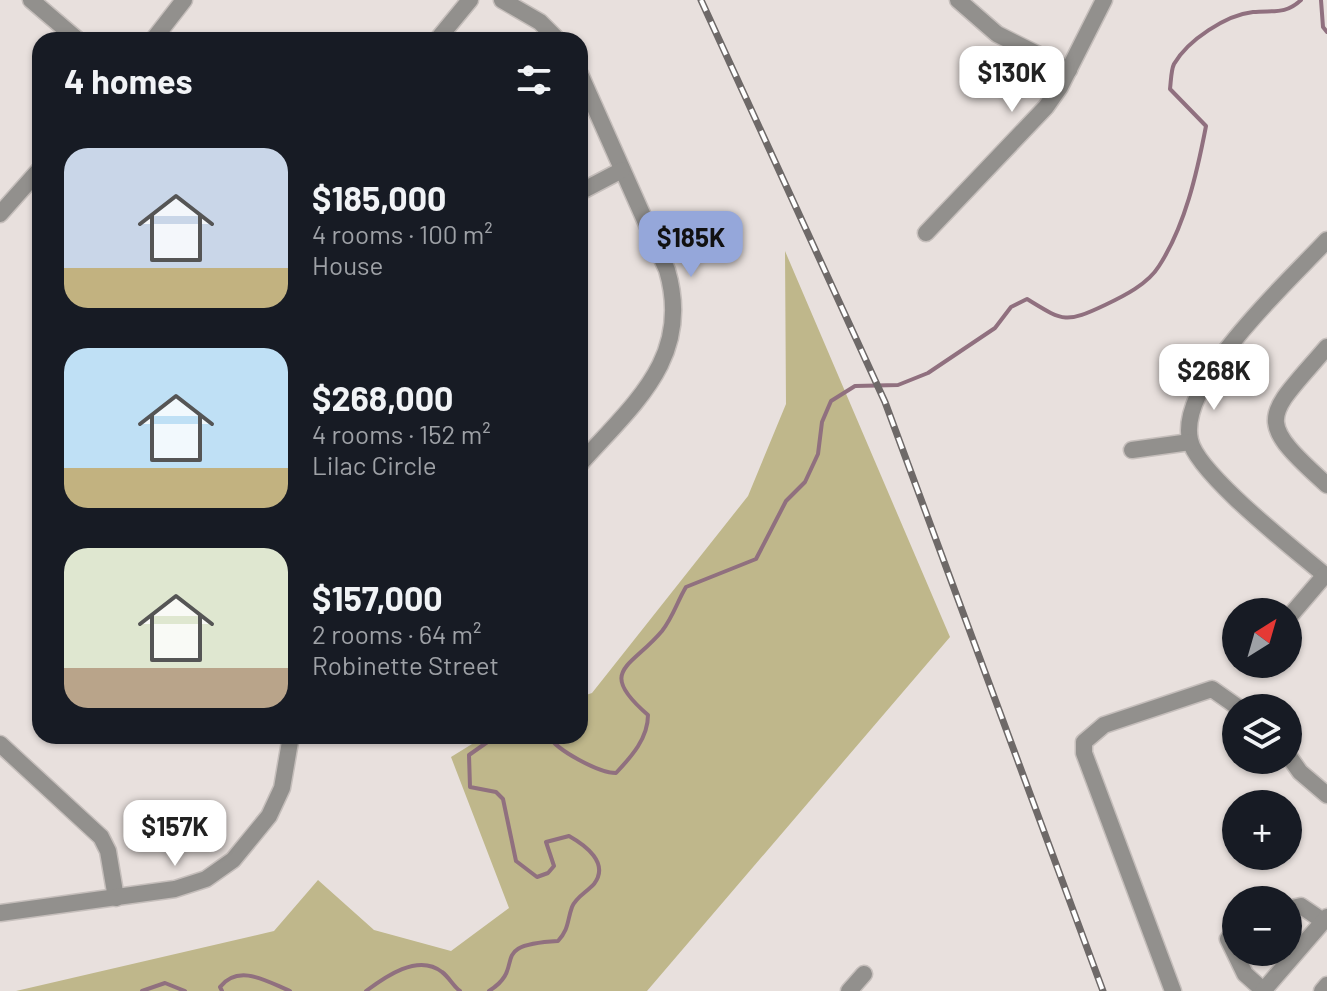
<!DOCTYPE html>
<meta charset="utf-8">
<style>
body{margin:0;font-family:Barlow,sans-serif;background:#242831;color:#f1f3f6;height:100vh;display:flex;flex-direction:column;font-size:30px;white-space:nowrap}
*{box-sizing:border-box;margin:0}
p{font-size:26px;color:#9ea1a6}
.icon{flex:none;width:44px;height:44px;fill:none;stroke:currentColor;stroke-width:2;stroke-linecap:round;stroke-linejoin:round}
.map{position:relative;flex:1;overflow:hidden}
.side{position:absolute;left:32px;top:32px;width:556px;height:712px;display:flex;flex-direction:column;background:#171b24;border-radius:24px;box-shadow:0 2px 6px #0004}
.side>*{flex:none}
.needle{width:52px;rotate:37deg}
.controls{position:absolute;left:1222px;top:598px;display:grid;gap:16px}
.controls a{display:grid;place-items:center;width:80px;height:80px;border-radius:50%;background:#171b24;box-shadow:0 2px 6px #0004;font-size:40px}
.price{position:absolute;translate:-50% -68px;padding:0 18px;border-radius:16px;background:#fff;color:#222;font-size:26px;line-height:52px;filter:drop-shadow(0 2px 4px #0008)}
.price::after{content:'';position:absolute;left:50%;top:48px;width:24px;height:18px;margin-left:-12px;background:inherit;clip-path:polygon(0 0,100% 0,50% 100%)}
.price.selected{background:#95a7da;color:#111}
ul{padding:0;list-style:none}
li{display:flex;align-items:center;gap:24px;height:200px;padding:0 32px}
li span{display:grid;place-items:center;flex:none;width:224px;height:160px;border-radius:24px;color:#555}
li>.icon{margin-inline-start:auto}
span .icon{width:96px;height:96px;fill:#fffc;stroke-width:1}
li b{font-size:34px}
h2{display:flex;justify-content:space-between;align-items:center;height:96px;padding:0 32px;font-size:34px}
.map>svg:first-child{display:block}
.green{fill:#bfb78b}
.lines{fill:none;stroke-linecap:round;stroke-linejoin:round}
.stream{stroke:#90707f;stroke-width:4}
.minor-casing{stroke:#c5bebb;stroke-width:19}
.minor{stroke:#92908d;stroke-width:16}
.rail-casing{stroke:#6e6968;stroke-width:7}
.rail{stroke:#fff;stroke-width:4;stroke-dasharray:12;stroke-linecap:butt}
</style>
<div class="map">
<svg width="1327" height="991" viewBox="0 0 1327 991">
<rect width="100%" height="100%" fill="#e8e0dd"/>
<!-- green -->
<polygon class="green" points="785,251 950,637 647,991 16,991 274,931 318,880 374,930 451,951 509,908 451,757 485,736 580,736 580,697 592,693 748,496 786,404"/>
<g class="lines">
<!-- stream -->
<g class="stream">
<polyline points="1321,0 1323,27 1327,32"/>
<path d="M549,736c7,14 50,37 67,37 16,-17 32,-35 32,-58 -52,-45 -17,-47 14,-84 11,-14 15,-29 24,-44l70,-28 30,-58 19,-19 13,-28 4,-32 9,-21 24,-15 43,-1 30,-12 67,-45 16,-21 16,-8c36,22 38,25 78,6 19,-9 43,-21 54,-39 26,-40 38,-93 47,-140l-36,-37c1,-8 1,-19 4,-25 14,-24 52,-49 79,-52 20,-2 32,3 48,-12"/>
<polyline points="142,991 165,983 185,991"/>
<path d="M222,991l-2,-4c19,-24 48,-5 70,4"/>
<path d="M366,991c19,-14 52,-38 76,-19 7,5 11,14 18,19"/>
<path d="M489,991c40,-25 -5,-46 69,-50 11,-12 9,-20 14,-34 4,-10 15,-15 22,-23 16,-21 -9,-39 -25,-48l-23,6 8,24 -6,7 -11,4 -21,-16 -13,-62 -7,-7 -26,-5 -1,-32 27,-19"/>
</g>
<!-- minor casing -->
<g class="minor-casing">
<g id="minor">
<polyline points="31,0 78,40"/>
<polyline points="502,0 540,22 558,40"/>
<polyline points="958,0 997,34 1069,70"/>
<polyline points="153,40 184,0"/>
<polyline points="437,40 470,0"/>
<path d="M580,74l87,196c26,88 -34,134 -87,194"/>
<polyline points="580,192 622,170"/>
<polyline points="0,214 40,169"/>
<polyline points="926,233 1046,107 1060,87 1104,0"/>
<path d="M1327,240c-38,41 -150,142 -137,200 7,34 108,112 137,137"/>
<path d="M1327,347c-61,71 -75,71 0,138"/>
<polyline points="1132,450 1190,442"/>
<polyline points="1289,617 1325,575"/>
<polyline points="0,744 101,837 108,851 116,898"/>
<polyline points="1288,755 1300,772 1327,795"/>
<polyline points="1288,909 1301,906 1323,921"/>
<polyline points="0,913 175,889 206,879 233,860 269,816 282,788 291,736"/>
<polyline points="1236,930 1228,939 1245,974 1263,990"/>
<polyline points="849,991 864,974"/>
<polyline points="1173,991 1084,753 1084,742 1104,725 1212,689 1239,708"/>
<polyline points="1263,991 1327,917"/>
<polyline points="1322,991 1327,985"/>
</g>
</g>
<!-- minor -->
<use href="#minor" class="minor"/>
<!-- rail casing -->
<g class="rail-casing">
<polyline id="rail" points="701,0 885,402 1103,991"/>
</g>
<!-- rail -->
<use href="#rail" class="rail"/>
</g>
</svg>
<div class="controls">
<a><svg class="needle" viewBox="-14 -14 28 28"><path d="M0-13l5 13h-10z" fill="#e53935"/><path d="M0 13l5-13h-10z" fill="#9ea1a6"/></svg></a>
<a><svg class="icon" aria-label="layers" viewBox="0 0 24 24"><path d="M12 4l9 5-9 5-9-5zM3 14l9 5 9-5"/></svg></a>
<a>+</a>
<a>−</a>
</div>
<b class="price" style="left:1012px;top:114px">$130K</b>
<b class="price selected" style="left:691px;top:279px">$185K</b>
<b class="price" style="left:1214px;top:412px">$268K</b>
<b class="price" style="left:175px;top:868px">$157K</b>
<section class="side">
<h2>4 homes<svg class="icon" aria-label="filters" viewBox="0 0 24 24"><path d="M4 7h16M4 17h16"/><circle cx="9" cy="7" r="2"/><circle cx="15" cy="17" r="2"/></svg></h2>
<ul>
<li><span style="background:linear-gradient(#c9d6e8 75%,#c2b280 0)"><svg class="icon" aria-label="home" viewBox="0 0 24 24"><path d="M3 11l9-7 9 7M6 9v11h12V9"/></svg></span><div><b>$185,000</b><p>4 rooms · 100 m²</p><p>House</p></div></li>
<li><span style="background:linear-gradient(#bfe0f5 75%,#c2b280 0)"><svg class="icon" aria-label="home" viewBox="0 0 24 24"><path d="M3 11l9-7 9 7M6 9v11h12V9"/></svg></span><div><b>$268,000</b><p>4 rooms · 152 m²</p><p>Lilac Circle</p></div></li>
<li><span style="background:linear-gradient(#dfe7d0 75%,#b9a48a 0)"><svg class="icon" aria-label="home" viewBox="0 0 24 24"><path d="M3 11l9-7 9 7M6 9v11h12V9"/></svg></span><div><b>$157,000</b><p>2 rooms · 64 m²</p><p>Robinette Street</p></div></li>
</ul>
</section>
</div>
